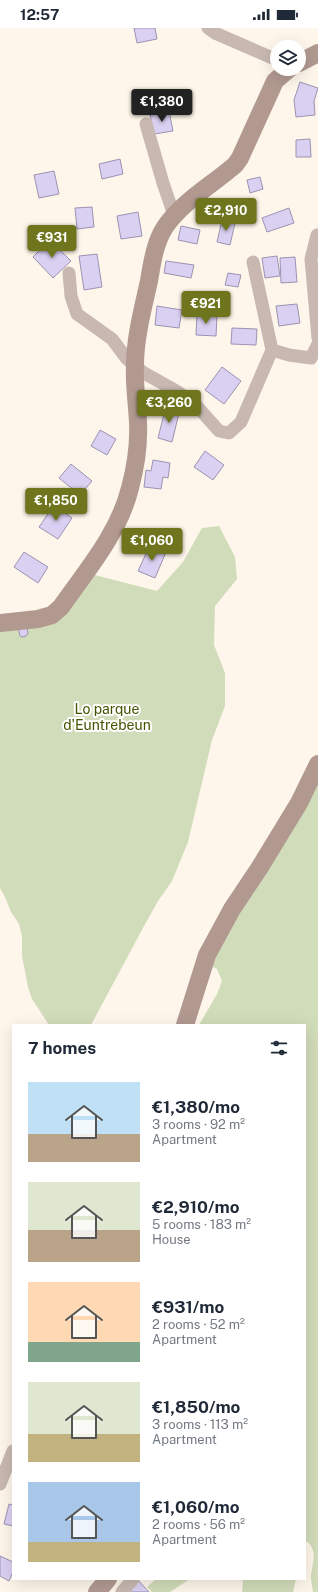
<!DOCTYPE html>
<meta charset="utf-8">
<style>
body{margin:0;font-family:"Public Sans",sans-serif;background:#f2f2f3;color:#1f2937;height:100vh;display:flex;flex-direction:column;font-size:15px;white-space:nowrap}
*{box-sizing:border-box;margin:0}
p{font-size:13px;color:#747a83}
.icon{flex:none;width:22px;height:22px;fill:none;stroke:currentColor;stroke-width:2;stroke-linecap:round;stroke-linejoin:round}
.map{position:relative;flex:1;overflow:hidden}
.drawer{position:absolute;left:12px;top:996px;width:294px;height:556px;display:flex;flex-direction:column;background:#fff;border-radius:0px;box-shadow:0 4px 16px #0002}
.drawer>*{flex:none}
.buttons{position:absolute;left:270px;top:12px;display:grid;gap:8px}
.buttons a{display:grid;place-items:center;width:36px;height:36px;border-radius:50%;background:#fff;box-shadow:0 4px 16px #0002;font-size:20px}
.price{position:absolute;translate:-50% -34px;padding:0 9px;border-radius:4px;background:#6e751d;color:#fff;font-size:13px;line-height:26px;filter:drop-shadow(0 1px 2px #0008)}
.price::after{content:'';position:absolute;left:50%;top:24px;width:12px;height:9px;margin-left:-6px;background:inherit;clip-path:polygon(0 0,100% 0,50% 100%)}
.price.active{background:#222;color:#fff}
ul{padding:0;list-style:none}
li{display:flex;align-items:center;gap:12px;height:100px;padding:0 16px}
li span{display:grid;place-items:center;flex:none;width:112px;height:80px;border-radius:0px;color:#555}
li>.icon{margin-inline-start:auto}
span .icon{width:48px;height:48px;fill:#fffc;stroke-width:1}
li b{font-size:17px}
h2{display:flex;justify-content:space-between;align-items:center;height:48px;padding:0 16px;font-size:17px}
.status{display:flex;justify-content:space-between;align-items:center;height:28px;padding:0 20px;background:#fff;direction:ltr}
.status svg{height:11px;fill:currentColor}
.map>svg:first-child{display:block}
.green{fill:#d1dcba}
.building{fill:#dad0f1;stroke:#9c93b2}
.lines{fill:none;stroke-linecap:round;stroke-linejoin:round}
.street{stroke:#c8b8b1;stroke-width:13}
.secondary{stroke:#b19990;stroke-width:18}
.labels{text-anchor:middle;stroke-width:4;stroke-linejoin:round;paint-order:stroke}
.park-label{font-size:14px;fill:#435400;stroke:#fff}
</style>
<div class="status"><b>12:57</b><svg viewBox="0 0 49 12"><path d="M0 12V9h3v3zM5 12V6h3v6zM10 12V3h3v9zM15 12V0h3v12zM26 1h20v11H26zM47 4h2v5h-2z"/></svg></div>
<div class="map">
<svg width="318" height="1564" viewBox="0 0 318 1564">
<rect width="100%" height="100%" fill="#fef6ea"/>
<!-- green -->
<g class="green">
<polygon points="219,498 235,529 237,551 215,578 214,617 225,645 225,678 212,712 188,814 172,853 158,873 144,898 91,997 49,997 32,971 28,959 22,928 22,908 19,896 11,884 5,869 0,860 0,600 31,597 91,546 157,563 183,534 202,500"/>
<path d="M318,742v822h-5c-1,-5 -2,-11 -2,-16 1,-13 7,-23 -3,-34h-3v-517h-106l18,-31 5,-13 -5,-12 -8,-4z"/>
<polygon points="156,1551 190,1551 170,1564 152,1564 147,1559"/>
<polygon points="243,1551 296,1551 293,1564 242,1564"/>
</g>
<!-- building -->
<g class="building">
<polygon points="134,0 155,0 157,11 137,15"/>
<polygon points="300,54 318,60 314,73 315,87 296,89 294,72"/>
<polygon points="169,83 173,103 154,106 150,87"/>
<polygon points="310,111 311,129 296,129 296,112"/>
<polygon points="120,131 123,146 102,151 99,136"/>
<polygon points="54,143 59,166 39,170 34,147"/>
<polygon points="260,149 263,161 250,165 247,152"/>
<polygon points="92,179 94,199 77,201 75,180"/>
<polygon points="289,180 294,195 267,204 262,190"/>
<polygon points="138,184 142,208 121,211 117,188"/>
<polygon points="222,192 235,195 230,217 217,214"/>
<polygon points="181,198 200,202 197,216 178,212"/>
<polygon points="50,212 71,233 53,250 33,229"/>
<polygon points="97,226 102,259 84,262 79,228"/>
<polygon points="277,228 280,248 265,250 262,230"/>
<polygon points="295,229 297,254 281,255 280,230"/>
<polygon points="166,233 194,237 191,250 164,245"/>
<polygon points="228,245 241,247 238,259 225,257"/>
<polygon points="297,276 300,295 279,298 276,278"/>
<polygon points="157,278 182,282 179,300 155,297"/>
<polygon points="197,286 217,287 216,308 196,307"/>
<polygon points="232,300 257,301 256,317 231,316"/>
<polygon points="222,339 241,353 224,376 205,362"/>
<polygon points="166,378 180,381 172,414 158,410"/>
<polygon points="100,402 116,411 107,427 91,418"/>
<polygon points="205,423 224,437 213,452 194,439"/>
<polygon points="153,432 170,435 168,450 163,449 161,461 144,459 146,442 151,443"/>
<polygon points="71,436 92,453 80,467 59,450"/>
<polygon points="54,477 72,490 58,511 39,499"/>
<polygon points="150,517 166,524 155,550 138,543"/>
<polygon points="24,524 48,539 38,555 14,539"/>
<polygon points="26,597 28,605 26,608 22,609 20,608 18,599"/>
<polygon points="9,1476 13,1477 13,1498 4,1496"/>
<polygon points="0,1528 13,1534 13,1544 9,1553 0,1548"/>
<polygon points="137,1551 149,1564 123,1564"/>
</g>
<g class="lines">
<!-- street -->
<g class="street">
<polyline points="208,0 215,5 277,32"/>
<polyline points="146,96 163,155 174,187"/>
<polyline points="317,207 311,231 318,310"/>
<polyline points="253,234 272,322"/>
<polyline points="69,245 71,268 77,286 112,311 127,331 144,345 178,364 194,375 219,403 229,405 241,394 272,322 289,327 311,330 318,316"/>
<polyline points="0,1456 13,1423"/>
<polyline points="122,1564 133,1551"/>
</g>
<!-- secondary -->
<g class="secondary">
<polyline points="299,35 318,25"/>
<path d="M0,595l38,-4 14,-4 9,-8c26,-37 58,-74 69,-119 6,-22 9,-44 8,-66 -1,-19 -4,-38 -3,-57 0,-27 8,-57 14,-84 3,-18 6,-39 16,-54 18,-26 47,-42 70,-62l5,-7 35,-77 14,-12"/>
<polyline points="185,997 207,927 232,881 260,839 299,775 318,736"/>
<polyline points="97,1564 108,1551"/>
</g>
</g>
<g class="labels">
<!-- park labels -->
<g class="park-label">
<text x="107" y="686">Lo parque<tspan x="107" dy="16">d'Euntrebeun</tspan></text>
</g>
</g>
</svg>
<div class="buttons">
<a><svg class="icon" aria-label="layers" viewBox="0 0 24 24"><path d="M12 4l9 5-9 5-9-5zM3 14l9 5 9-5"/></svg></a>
</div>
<b class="price active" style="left:162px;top:95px">€1,380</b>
<b class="price" style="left:226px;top:204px">€2,910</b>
<b class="price" style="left:52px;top:231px">€931</b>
<b class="price" style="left:206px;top:297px">€921</b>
<b class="price" style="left:169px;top:396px">€3,260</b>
<b class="price" style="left:56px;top:494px">€1,850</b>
<b class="price" style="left:152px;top:534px">€1,060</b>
<section class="drawer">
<h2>7 homes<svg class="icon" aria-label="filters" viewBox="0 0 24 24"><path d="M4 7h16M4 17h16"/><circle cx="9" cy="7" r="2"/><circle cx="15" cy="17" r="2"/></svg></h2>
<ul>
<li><span style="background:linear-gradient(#bfe0f5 65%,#b9a48a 0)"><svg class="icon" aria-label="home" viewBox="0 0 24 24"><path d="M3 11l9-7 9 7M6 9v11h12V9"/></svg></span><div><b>€1,380/mo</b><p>3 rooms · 92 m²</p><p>Apartment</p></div></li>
<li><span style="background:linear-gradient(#dfe7d0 60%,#b9a48a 0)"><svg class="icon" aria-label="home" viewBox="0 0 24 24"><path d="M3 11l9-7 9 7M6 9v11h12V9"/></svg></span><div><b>€2,910/mo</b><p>5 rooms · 183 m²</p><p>House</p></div></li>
<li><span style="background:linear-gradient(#ffd9b3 75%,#7fa58c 0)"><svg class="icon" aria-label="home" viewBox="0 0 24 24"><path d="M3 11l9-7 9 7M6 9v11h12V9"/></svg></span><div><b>€931/mo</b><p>2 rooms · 52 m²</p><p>Apartment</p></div></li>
<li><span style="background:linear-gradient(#dfe7d0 65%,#c2b280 0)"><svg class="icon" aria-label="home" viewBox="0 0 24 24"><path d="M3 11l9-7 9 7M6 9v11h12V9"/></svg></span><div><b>€1,850/mo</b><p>3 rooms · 113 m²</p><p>Apartment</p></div></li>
<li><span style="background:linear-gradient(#a9c7e8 75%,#c2b280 0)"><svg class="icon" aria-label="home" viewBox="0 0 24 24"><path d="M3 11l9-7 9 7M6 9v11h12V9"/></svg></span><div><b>€1,060/mo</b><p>2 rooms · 56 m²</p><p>Apartment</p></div></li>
</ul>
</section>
</div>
